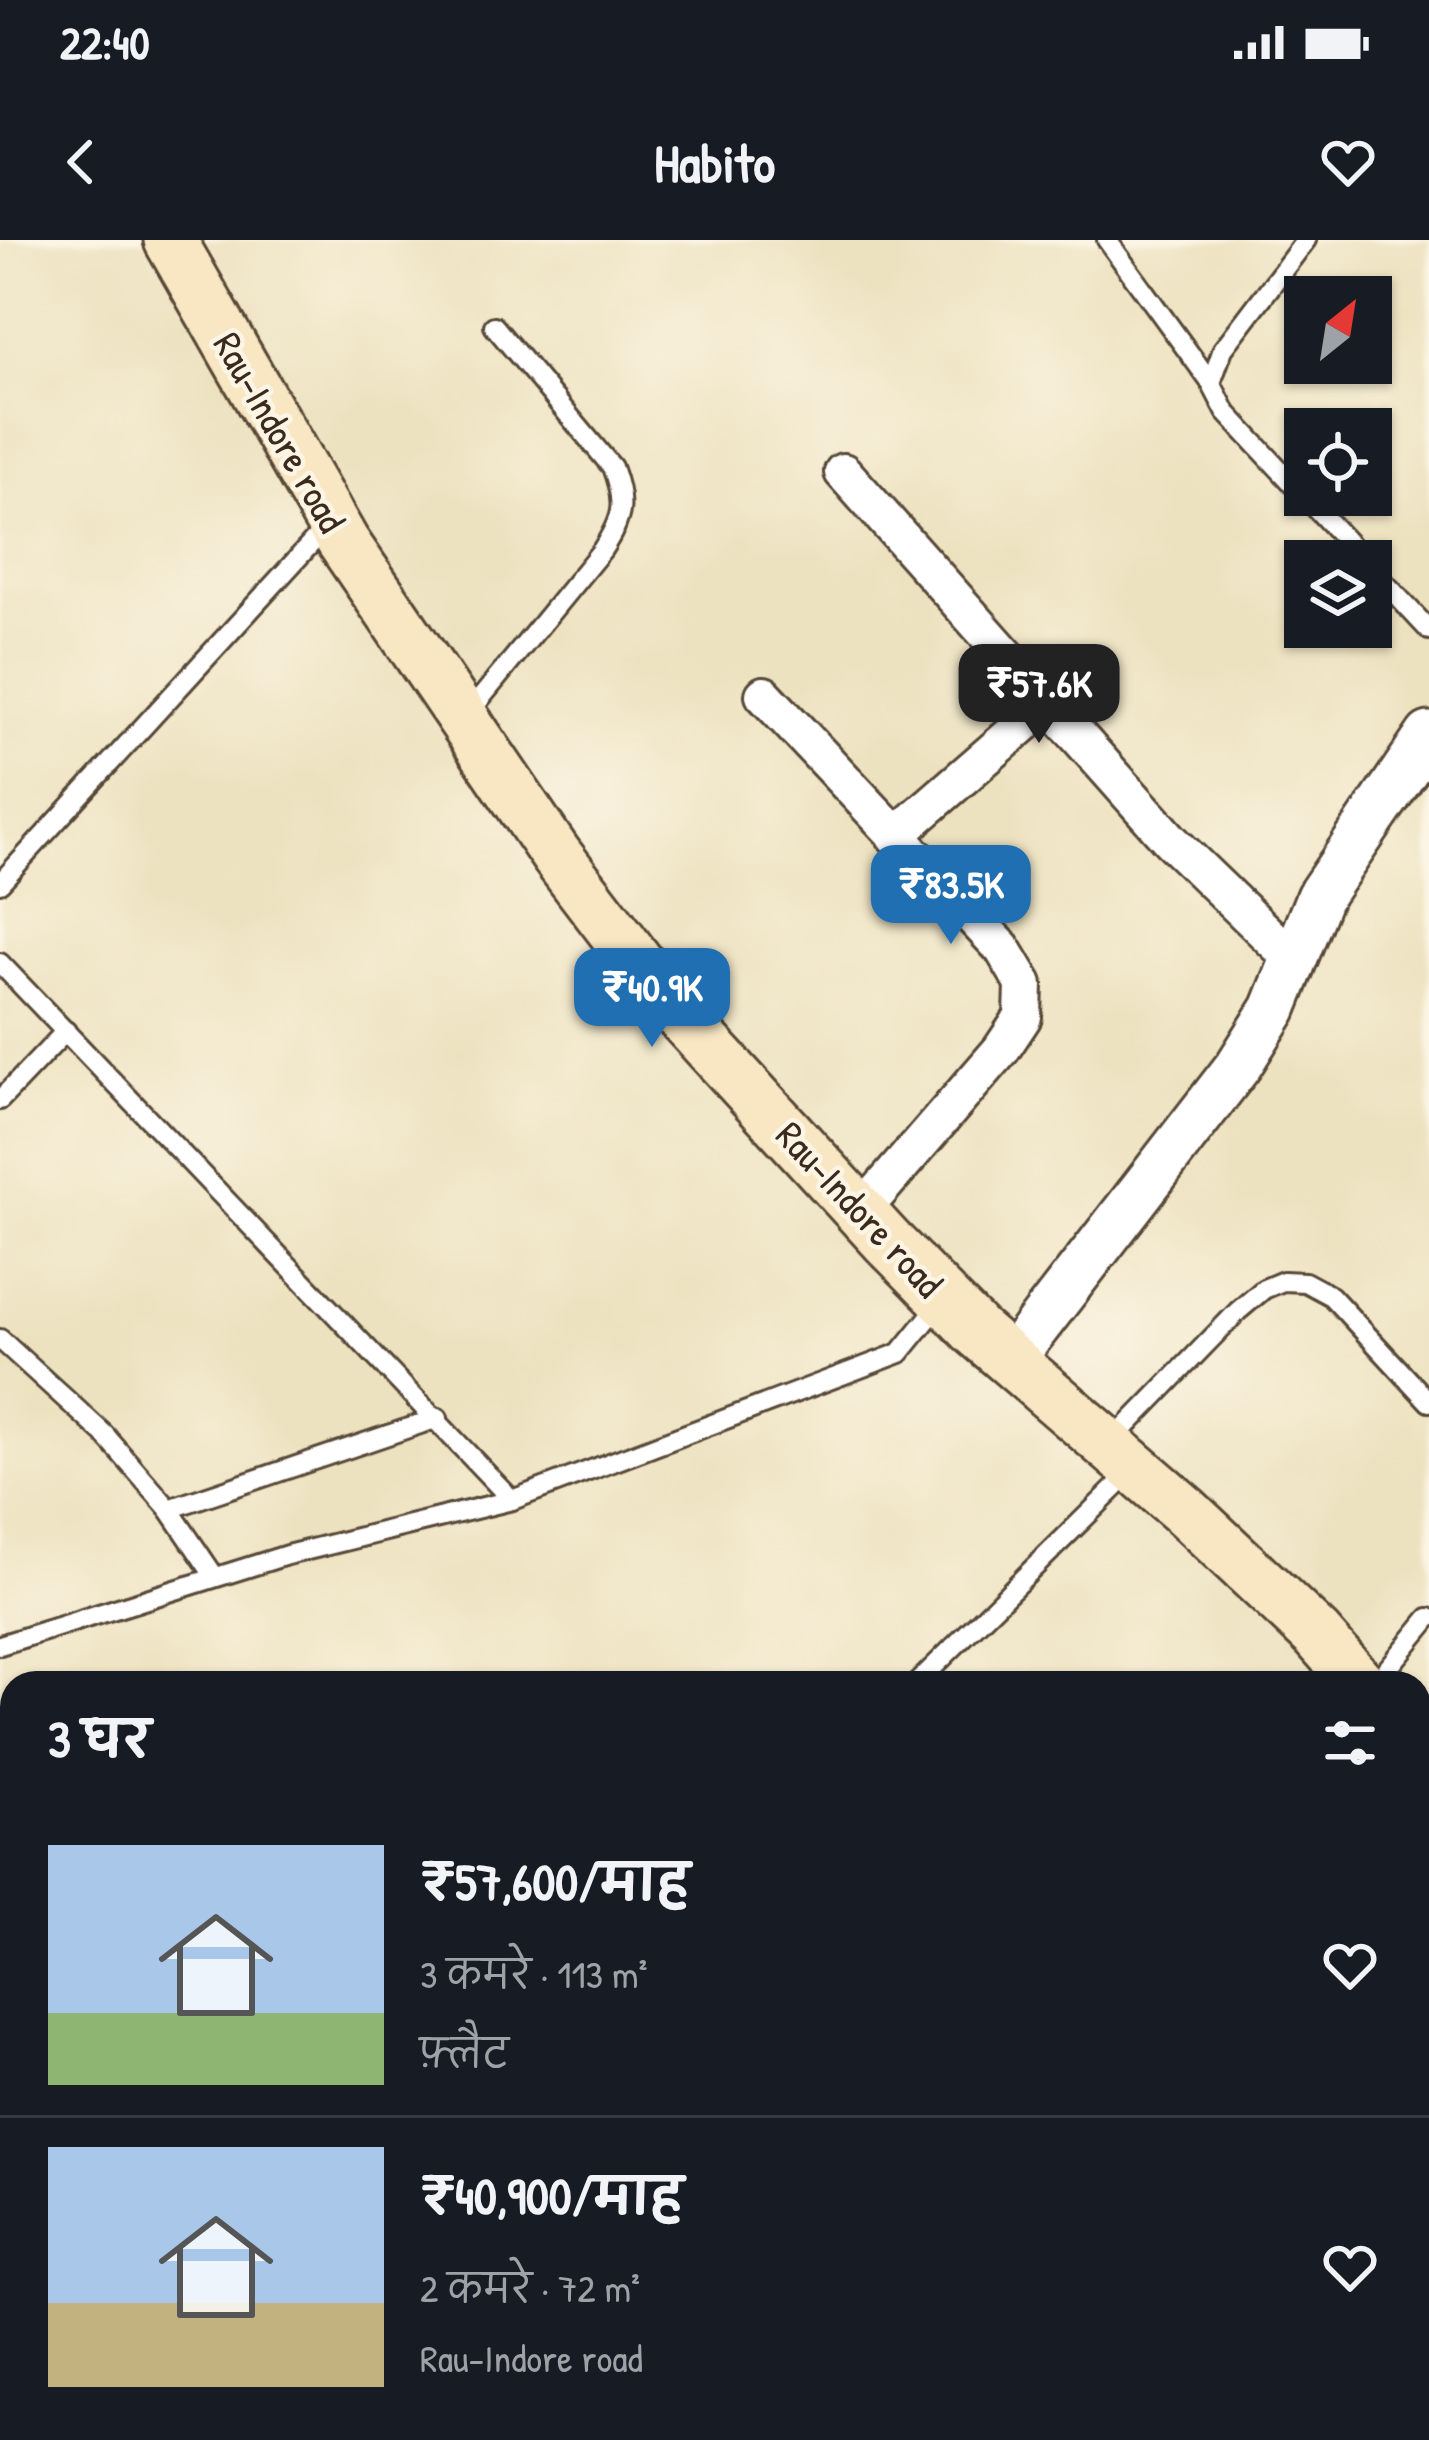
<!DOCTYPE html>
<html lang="hi">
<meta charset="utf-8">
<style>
body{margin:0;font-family:"Patrick Hand","Playpen Sans Deva",sans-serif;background:#20242c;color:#f1f3f6;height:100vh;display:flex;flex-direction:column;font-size:45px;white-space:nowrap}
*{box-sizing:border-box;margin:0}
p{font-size:39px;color:#9ea1a6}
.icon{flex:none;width:66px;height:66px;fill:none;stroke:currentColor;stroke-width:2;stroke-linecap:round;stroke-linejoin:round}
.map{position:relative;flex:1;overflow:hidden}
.sheet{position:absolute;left:0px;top:1431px;width:1431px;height:771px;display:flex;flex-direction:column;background:#171b24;border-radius:36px 36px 0 0;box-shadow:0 3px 9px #0004}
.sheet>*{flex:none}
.needle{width:78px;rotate:30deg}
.buttons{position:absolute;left:1284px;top:36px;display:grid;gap:24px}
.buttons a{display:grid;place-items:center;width:108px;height:108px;border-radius:0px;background:#171b24;box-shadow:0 3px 9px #0004;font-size:60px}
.price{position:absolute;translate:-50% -102px;padding:0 27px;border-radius:24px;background:#1f6fb2;color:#fff;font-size:39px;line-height:78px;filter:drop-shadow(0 3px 6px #0008)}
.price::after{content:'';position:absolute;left:50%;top:72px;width:36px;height:27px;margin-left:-18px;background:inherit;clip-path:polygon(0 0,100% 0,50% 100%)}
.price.selected{background:#222;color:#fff}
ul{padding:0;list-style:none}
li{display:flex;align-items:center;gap:36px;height:300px;padding:0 48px}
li+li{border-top:3px solid #363941}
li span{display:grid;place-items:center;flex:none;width:336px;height:240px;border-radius:0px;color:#555}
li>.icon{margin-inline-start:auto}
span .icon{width:144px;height:144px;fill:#fffc;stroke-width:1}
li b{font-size:51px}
h2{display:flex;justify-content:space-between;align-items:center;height:144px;padding:0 48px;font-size:51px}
.status{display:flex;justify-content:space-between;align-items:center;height:84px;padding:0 60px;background:#171b24;direction:ltr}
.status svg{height:33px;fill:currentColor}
header{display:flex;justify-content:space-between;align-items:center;height:156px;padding:0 48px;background:#171b24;font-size:54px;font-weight:700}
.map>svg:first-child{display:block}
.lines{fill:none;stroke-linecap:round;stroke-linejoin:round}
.service-casing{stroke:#564636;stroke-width:24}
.minor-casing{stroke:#564636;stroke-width:42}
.tertiary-casing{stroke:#564636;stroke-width:51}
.secondary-casing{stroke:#564636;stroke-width:57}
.service{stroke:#fff;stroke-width:18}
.minor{stroke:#fff;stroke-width:36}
.tertiary{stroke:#fff;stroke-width:45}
.secondary{stroke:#f9e7c3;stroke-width:51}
.labels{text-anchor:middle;stroke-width:9;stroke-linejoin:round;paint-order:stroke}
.street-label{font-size:39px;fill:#3b2a1e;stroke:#fcf5e5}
</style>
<div class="status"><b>22:40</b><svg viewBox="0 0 49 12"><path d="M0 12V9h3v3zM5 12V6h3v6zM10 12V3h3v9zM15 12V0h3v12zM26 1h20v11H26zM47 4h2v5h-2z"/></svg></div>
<header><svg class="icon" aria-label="back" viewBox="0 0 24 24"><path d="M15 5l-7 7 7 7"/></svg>Habito<svg class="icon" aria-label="heart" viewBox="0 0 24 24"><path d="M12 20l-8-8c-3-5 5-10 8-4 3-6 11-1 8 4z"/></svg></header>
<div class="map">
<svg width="1429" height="2200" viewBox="0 0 1429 2200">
<rect width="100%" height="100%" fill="#fcf5e5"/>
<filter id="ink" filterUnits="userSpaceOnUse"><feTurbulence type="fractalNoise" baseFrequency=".00833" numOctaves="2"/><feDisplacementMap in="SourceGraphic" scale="24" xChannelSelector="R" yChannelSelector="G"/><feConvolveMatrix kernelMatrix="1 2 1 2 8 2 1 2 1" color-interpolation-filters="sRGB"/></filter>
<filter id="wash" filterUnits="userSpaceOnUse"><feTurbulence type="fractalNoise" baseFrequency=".004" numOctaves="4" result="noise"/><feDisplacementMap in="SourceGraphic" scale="48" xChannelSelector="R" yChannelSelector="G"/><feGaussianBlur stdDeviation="2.7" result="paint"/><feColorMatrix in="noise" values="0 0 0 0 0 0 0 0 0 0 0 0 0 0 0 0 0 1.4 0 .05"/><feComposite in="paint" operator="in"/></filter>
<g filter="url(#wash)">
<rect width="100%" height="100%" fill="#ede2c0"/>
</g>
<g filter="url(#ink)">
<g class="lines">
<!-- service casing -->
<g class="service-casing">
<g id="service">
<polyline points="1107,0 1211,143"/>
<polyline points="1306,0 1223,109 1211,143 1226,172 1365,321"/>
<polyline points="1371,328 1429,390"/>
<path d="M467,475l135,-165c21,-33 24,-46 10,-83l-118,-141"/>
<polyline points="0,643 329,284"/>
<polyline points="0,723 512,1260"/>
<polyline points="0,860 66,791"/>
<polyline points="0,1099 104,1194 169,1269 215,1337"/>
<polyline points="1112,1201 1238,1071 1264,1049 1283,1041 1305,1042 1331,1056 1429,1162"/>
<polyline points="169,1269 438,1178"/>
<polyline points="0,1405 287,1315 512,1260 900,1113 943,1060"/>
<polyline points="917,1443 1132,1231"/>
<polyline points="1376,1443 1429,1378"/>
<polyline points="0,1970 12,1963"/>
<polyline points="77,2200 83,2190"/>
</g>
</g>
<!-- minor casing -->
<g class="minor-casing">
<g id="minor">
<polyline points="843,232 1171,601 1296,722"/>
<polyline points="764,455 1003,709 1024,744 1023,777 1001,810 860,973"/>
<polyline points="895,596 1048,463"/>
<polyline points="784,2190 802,2200"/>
<polyline points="582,2200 588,2190"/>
<polyline points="852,2200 858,2190"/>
<polyline points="1113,2200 1117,2190"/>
</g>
</g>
<!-- tertiary casing -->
<g class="tertiary-casing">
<polyline id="tertiary" points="1011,1120 1239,825 1274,769 1319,657 1429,495"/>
</g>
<!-- secondary casing -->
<g class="secondary-casing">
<g id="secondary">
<polyline points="170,0 343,302 556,615 667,761 887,1001 976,1091 1184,1270 1317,1395 1359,1443"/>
<polyline points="1419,1509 1429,1520"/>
</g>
</g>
<!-- service -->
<use href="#service" class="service"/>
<!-- minor -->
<use href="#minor" class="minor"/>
<!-- tertiary -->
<use href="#tertiary" class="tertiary"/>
<!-- secondary -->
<use href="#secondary" class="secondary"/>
</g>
</g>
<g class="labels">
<!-- street labels -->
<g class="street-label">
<text transform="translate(280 192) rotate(60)" y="14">Rau-Indore road</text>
<text transform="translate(860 969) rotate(47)" y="14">Rau-Indore road</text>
</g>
</g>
</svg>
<div class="buttons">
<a><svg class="needle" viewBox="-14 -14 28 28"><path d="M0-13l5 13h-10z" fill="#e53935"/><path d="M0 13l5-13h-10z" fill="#9ea1a6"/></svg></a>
<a><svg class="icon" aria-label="locate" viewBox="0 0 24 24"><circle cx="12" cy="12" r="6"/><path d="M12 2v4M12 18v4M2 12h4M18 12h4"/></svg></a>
<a><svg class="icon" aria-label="layers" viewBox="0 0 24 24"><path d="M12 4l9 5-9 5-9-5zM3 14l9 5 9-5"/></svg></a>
</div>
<b class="price selected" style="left:1039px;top:506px">₹57.6K</b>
<b class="price" style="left:951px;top:707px">₹83.5K</b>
<b class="price" style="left:652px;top:810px">₹40.9K</b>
<section class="sheet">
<h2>3 घर<svg class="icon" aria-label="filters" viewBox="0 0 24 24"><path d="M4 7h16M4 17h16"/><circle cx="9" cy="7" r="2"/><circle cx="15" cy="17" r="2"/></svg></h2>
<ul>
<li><span style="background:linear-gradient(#a9c7e8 70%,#8fb573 0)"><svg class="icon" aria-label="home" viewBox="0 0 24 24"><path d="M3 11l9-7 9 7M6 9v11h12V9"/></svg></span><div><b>₹57,600/माह</b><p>3 कमरे · 113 m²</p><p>फ़्लैट</p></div><svg class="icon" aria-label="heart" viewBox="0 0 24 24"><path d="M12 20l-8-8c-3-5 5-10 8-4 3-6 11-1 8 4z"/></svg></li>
<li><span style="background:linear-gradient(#a9c7e8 65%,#c2b280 0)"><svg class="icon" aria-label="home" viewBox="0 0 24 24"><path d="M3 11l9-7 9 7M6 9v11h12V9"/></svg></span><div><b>₹40,900/माह</b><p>2 कमरे · 72 m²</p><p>Rau-Indore road</p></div><svg class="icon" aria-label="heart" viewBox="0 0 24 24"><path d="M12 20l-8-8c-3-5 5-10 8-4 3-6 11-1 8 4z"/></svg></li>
</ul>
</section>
</div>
